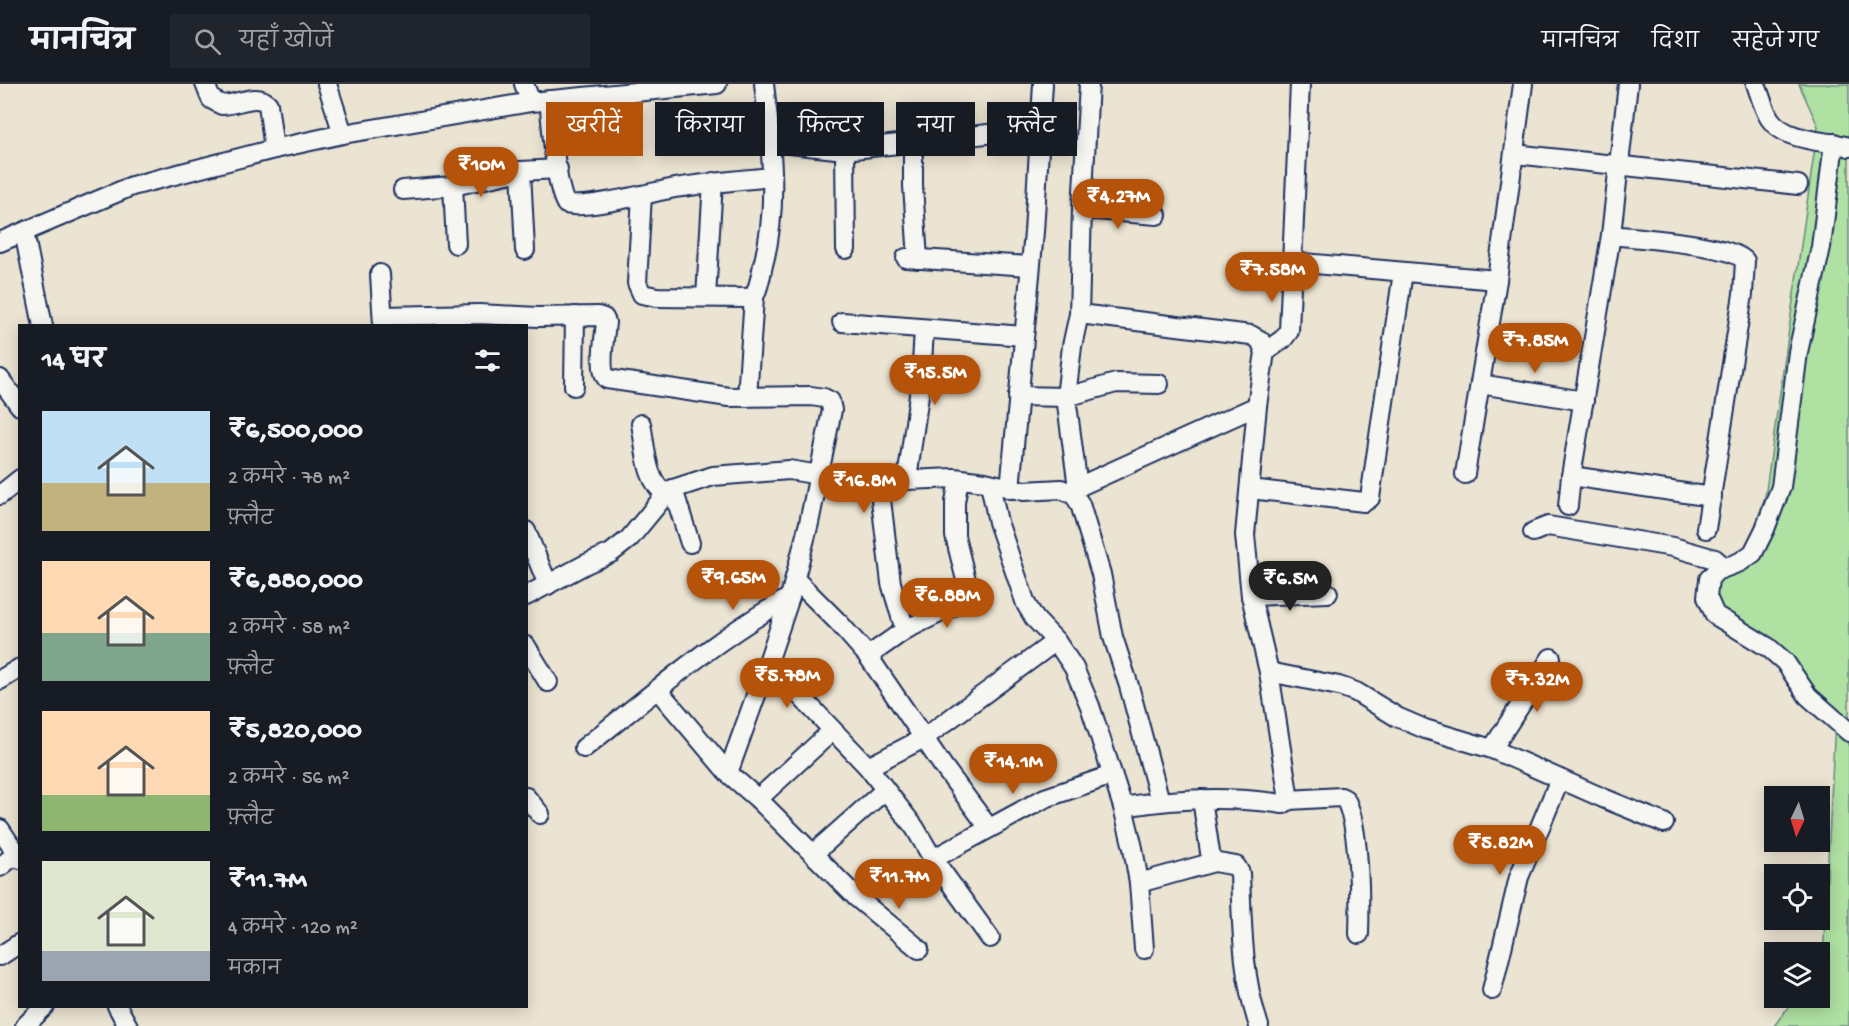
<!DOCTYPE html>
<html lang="hi">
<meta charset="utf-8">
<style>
body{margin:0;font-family:"Gochi Hand","Playpen Sans Deva",sans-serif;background:#20242c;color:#f1f3f6;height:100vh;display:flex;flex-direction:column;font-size:22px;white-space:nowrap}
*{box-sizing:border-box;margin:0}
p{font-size:20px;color:#9ea1a6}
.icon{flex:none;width:33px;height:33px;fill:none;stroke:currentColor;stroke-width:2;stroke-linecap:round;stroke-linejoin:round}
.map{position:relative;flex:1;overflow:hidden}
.drawer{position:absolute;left:18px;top:240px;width:510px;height:684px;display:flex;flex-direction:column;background:#171b24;border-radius:0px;box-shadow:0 3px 15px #0003}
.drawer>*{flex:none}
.top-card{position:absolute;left:546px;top:18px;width:570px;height:54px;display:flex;gap:12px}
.needle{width:39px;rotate:184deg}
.controls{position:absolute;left:1764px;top:702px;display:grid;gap:12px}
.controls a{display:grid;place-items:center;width:66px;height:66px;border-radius:0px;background:#171b24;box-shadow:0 3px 15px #0003;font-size:30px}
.price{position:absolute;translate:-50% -51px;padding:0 14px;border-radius:21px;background:#b45309;color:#fff;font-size:20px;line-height:39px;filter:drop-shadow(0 2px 3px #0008)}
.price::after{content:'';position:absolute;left:50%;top:36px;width:18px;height:14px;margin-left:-9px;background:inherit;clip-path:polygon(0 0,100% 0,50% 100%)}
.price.selected{background:#222;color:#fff}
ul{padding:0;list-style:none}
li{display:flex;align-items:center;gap:18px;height:150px;padding:0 24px}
li span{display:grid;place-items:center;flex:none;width:168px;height:120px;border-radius:0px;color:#555}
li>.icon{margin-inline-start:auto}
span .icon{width:72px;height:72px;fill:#fffc;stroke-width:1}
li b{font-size:26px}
h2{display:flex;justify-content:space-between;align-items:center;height:72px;padding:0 24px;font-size:26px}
.tag{padding:0 21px;border-radius:0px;background:#171b24;box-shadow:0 3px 15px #0003;font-size:21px;line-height:54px}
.tag.selected{background:#b45309;color:#fff}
header{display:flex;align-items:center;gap:36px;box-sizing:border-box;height:84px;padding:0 30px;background:#171b24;border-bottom:2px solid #363941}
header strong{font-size:28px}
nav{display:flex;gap:33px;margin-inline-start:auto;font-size:21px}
.search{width:420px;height:54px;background:#20242c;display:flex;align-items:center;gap:15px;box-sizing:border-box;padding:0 21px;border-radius:0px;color:#9ea1a6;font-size:22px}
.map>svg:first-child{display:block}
.green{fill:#afe1a2;stroke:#658880;stroke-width:1.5}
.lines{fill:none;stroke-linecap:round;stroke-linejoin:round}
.minor-casing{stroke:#1b2f5e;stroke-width:22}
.minor{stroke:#f6f6f2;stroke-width:18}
</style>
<header>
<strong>मानचित्र</strong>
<div class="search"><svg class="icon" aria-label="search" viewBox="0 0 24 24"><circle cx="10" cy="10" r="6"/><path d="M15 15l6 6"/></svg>यहाँ खोजें</div>
<nav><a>मानचित्र</a><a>दिशा</a><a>सहेजे गए</a></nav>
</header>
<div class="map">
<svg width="1849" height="942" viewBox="0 0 1849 942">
<rect width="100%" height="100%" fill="#ece4d2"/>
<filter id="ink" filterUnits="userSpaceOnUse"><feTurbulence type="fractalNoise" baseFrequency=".0167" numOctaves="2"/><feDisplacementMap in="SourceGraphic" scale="12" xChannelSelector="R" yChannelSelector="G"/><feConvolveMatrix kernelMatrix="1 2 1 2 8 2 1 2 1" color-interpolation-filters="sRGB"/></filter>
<g filter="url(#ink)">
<!-- green -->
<polygon class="green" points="1799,0 1849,0 1849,942 1774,942 1795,914 1820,914 1820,880 1823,875 1835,635 1808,602 1779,560 1708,520 1710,485 1745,473 1765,413 1818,42"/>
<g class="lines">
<!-- minor casing -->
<g class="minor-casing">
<g id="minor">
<path d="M205,0l6,15 11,6c15,0 35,-13 46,-1l6,45"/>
<polyline points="327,0 343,50"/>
<polyline points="524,0 531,18"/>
<path d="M1756,0c4,11 8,26 14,35 16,23 55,21 79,28"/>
<path d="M549,16c3,25 6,85 17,104 20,6 86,-12 109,-16 32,-5 64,-8 97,-11"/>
<polyline points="771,58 845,66 1041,44"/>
<polyline points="913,58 913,102 918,175"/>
<polyline points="1834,59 1821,163 1798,268 1781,403 1765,445 1753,469 1740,478 1716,487 1709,495 1707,513 1715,531 1769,564 1785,578 1808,612 1849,648"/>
<polyline points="845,66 846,165"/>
<polyline points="1515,70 1798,101"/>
<polyline points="521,87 525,166"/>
<polyline points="453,102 456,160"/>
<polyline points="403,106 453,102 521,87 558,85"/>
<path d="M642,111l-5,88 5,11 15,3 88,1 9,-1c5,-10 7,-21 9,-32 16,-59 8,-121 1,-181"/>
<polyline points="1082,125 1157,131"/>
<polyline points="24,148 43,242"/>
<path d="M1611,151c25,3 121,9 134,26l-2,33 -37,235"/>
<polyline points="0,158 132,102 274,65 343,50 531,18 717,0"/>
<polyline points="906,174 1030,182"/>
<polyline points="1292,178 1497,196"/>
<polyline points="380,190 383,242"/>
<polyline points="706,213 713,98"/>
<polyline points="1079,230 1251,251 1260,256 1265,268 1257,322 1245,451 1251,512 1269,588 1289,716"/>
<path d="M383,232l96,-2 59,3 60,-1 6,2 2,4c-1,14 -8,47 1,57l122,18 82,-1 13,2 6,3 2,9 -23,113 -19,74 -22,65 -40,111"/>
<polyline points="842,238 1024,252"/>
<polyline points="1265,268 1283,255 1289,247 1300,0"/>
<polyline points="0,295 20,322"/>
<polyline points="1480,300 1584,317"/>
<polyline points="574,302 575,232"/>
<polyline points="1018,312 1066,313 1116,299 1159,300"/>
<polyline points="747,313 754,213"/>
<path d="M641,340c5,23 4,57 25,70"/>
<polyline points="1465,390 1497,196 1523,0"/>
<polyline points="1571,392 1712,413"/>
<polyline points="907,395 921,297 924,245"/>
<polyline points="879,399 891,499 905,546"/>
<polyline points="990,400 998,438 1026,520 1035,535 1056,557 1074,584 1090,622 1123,723 1133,764 1139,799 1144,865"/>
<polyline points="1078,404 1066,313 1072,262 1079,230 1082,125 1089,0"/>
<polyline points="673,405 690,459"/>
<polyline points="1010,405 1034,148 1043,0"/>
<polyline points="1250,405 1364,418 1370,414 1403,188"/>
<polyline points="1069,407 1257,322"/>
<polyline points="0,411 20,395"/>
<polyline points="1568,422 1571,392 1611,151 1628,0"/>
<polyline points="526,447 548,501"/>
<polyline points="1533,448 1548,442 1673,463 1715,475 1724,483"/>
<polyline points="795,495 839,539 868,572 943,682 989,744"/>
<polyline points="526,512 586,480 611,469 629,455 666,410 673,405 713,392 789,386 862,398 954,394 985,398 1024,407 1061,405 1074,411 1080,420 1101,490 1113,553 1129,602 1160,717"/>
<polyline points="1251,512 1328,509"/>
<polyline points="526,562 548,598"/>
<polyline points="868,572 905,546 968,515 969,508 955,452 955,418 959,395"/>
<polyline points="768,578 868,683 915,744 933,775 990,854"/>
<polyline points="1269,588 1339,602 1356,608 1397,633 1425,645 1492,665 1603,714 1664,739"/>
<polyline points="0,596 20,584"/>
<polyline points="658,606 728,689 758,715 856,813 919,865"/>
<path d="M584,664c67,-53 131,-109 206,-151"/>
<polyline points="1492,665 1551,574"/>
<polyline points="868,683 924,654 1056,557"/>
<polyline points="526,713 540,730"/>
<polyline points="758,715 832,647"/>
<path d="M1202,715l9,60 3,3 22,4 4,7c2,52 2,103 19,153"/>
<path d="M1123,723c53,-9 107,-11 160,-3l6,-4 52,-3 4,2c15,25 15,104 14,135"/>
<polyline points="0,745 20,775"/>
<polyline points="814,769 885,706"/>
<polyline points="933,775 1045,714 1112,691"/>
<polyline points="0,783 20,767"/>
<polyline points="1139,799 1214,778"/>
<polyline points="0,872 20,859"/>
<polyline points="1492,906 1519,793 1560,695"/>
<polyline points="117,922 128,942"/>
<polyline points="25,942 45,922"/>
</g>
</g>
<!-- minor -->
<use href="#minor" class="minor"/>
</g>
</g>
</svg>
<div class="controls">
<a><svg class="needle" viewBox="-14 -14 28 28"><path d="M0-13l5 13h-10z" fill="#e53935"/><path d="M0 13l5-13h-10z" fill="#9ea1a6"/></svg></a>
<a><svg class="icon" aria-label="locate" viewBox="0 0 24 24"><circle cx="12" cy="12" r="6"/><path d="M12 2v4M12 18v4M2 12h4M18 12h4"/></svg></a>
<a><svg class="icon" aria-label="layers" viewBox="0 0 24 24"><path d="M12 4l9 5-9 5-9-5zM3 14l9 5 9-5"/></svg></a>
</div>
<b class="price" style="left:481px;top:114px">₹10M</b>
<b class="price" style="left:1118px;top:146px">₹4.27M</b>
<b class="price" style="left:1272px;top:219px">₹7.58M</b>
<b class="price" style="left:1535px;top:290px">₹7.85M</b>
<b class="price" style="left:935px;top:322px">₹15.5M</b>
<b class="price" style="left:864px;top:430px">₹16.8M</b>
<b class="price" style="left:733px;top:527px">₹9.65M</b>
<b class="price selected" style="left:1290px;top:528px">₹6.5M</b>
<b class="price" style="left:947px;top:545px">₹6.88M</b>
<b class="price" style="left:787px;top:625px">₹5.78M</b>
<b class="price" style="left:1537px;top:629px">₹7.32M</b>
<b class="price" style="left:1013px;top:711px">₹14.1M</b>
<b class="price" style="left:1500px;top:792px">₹5.82M</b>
<b class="price" style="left:899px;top:826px">₹11.7M</b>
<div class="top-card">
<a class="tag selected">खरीदें</a>
<a class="tag">किराया</a>
<a class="tag">फ़िल्टर</a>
<a class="tag">नया</a>
<a class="tag">फ़्लैट</a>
</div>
<section class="drawer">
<h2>14 घर<svg class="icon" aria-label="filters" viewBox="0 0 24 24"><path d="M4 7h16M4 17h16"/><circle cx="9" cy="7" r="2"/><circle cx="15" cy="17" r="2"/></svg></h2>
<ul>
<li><span style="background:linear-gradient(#bfe0f5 60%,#c2b280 0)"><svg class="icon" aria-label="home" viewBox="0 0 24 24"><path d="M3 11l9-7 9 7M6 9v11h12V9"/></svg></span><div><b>₹6,500,000</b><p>2 कमरे · 78 m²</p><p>फ़्लैट</p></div></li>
<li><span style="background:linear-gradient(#ffd9b3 60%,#7fa58c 0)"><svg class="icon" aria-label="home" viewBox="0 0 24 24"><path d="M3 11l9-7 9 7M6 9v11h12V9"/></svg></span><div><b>₹6,880,000</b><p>2 कमरे · 58 m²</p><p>फ़्लैट</p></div></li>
<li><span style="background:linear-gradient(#ffd9b3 70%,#8fb573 0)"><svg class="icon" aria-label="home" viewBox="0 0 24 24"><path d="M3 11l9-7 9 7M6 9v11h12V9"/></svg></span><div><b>₹5,820,000</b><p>2 कमरे · 56 m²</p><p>फ़्लैट</p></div></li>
<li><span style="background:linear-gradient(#dfe7d0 75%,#9aa5b1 0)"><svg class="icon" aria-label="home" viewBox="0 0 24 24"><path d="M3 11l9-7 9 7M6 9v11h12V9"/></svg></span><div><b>₹11.7M</b><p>4 कमरे · 120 m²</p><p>मकान</p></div></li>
</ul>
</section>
</div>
